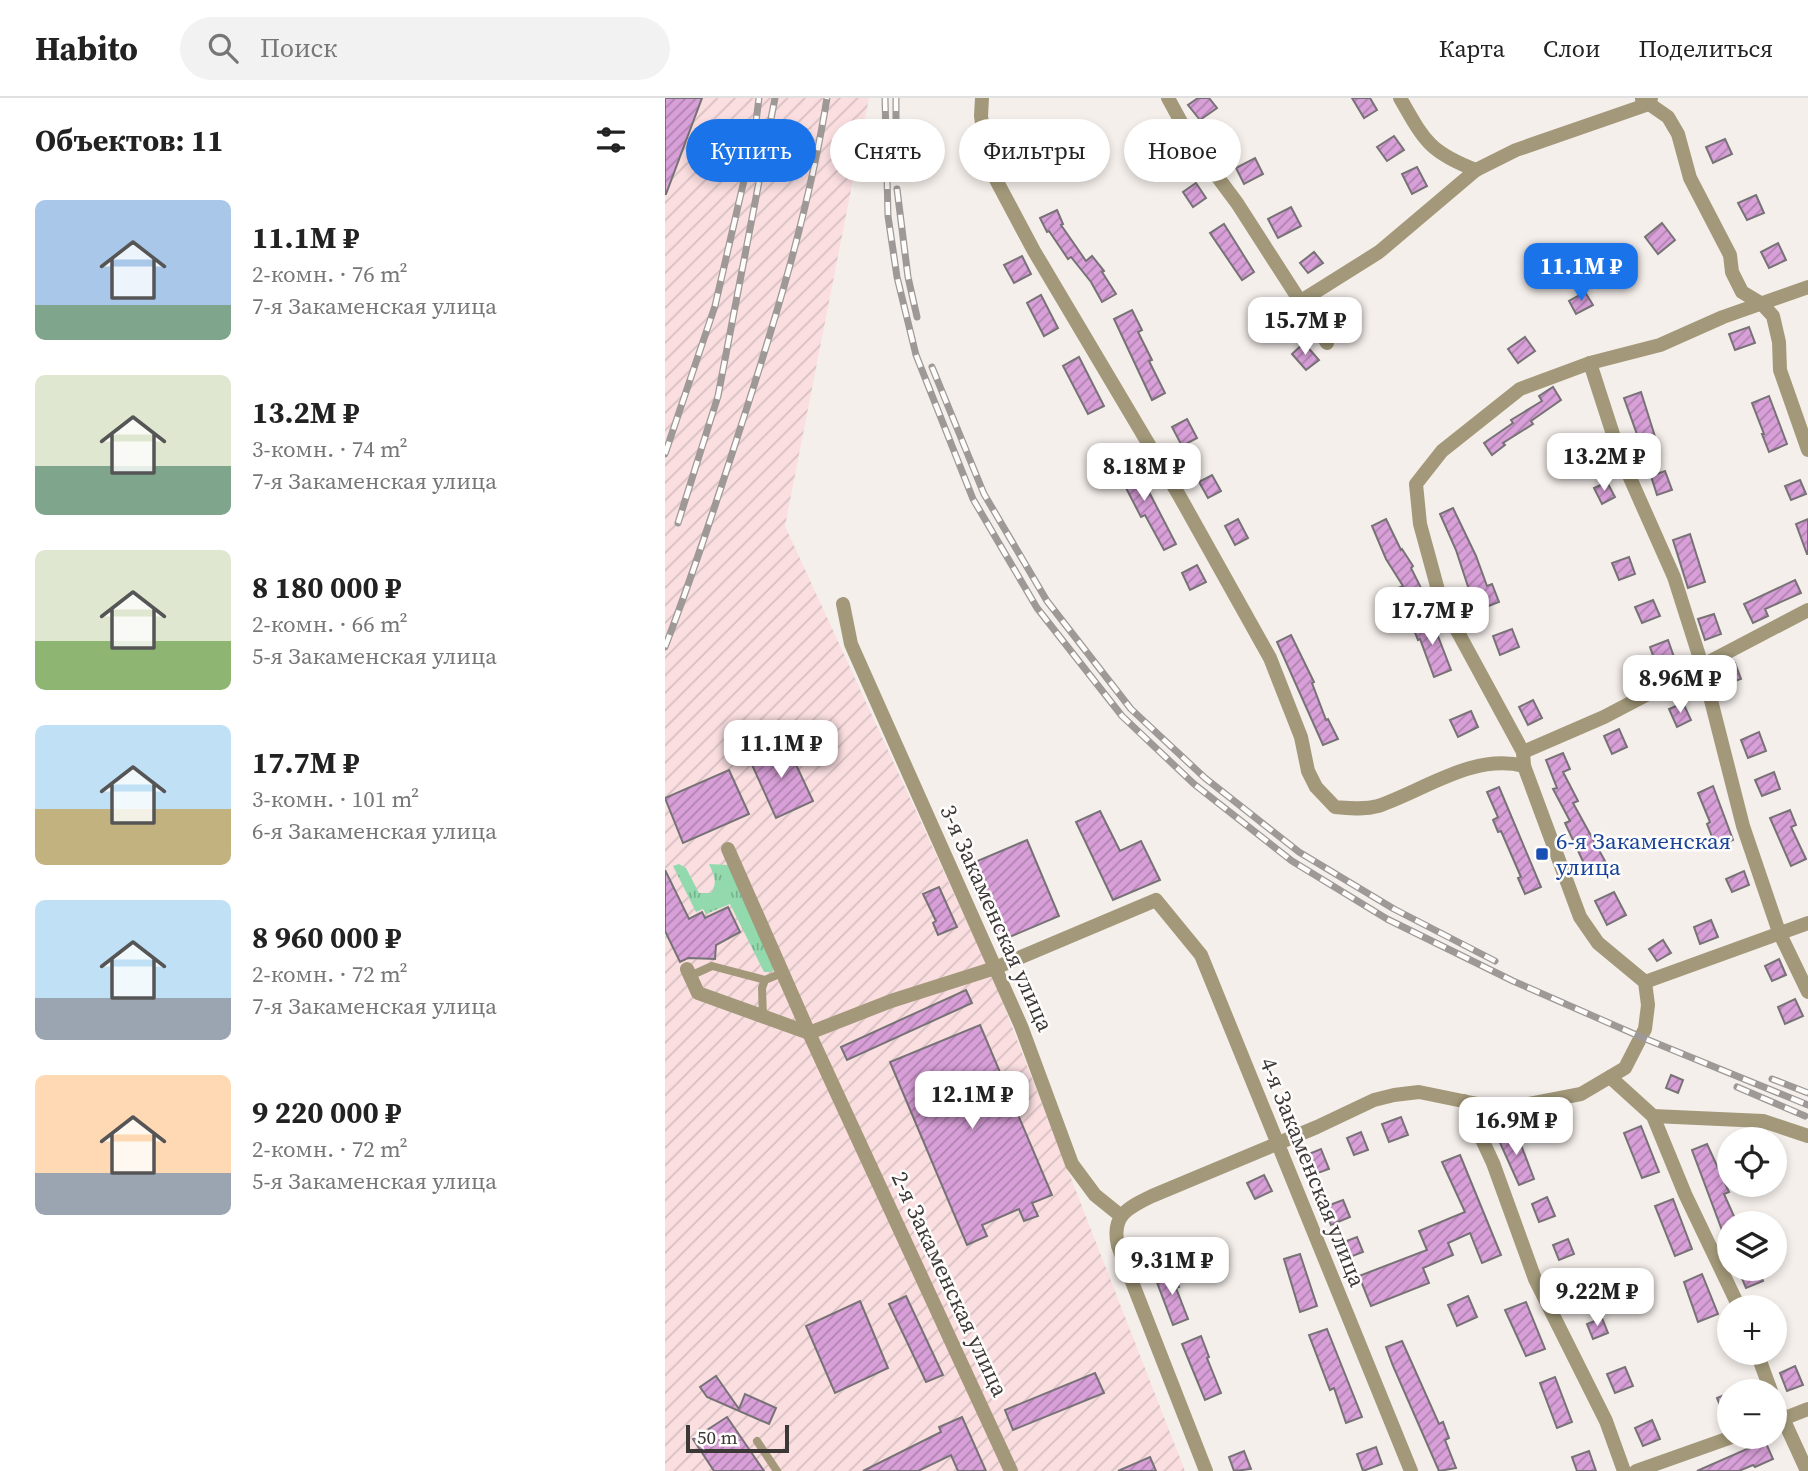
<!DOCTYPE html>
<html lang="ru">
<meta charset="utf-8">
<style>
body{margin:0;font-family:"Source Serif 4",serif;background:#f2f2f2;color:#222;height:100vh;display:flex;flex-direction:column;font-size:26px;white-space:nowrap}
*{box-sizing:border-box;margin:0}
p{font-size:23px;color:#767676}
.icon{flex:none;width:38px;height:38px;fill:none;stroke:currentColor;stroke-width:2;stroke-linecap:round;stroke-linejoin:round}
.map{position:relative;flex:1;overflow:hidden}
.drawer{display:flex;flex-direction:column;background:#fff;width:665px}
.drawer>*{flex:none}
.top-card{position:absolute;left:21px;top:21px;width:665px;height:63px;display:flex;gap:14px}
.fabs{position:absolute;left:1052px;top:1029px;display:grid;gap:14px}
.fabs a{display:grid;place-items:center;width:70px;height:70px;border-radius:50%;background:#fff;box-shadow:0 4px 10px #0003;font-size:35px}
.scale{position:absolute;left:21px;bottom:18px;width:103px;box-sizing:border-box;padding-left:7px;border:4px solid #3b3837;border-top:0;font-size:19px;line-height:24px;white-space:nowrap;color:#3b3837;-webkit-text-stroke:5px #fefdfc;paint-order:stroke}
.price{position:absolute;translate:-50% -60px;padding:0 16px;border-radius:14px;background:#fff;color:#222;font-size:23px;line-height:46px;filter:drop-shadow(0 2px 4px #0008)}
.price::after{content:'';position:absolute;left:50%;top:42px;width:21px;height:16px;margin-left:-10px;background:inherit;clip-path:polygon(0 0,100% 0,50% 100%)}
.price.selected{background:#1a73e8;color:#fff}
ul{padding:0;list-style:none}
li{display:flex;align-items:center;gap:21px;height:175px;padding:0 35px}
li span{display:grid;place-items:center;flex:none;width:196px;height:140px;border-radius:10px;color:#555}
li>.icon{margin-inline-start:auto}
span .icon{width:84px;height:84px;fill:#fffc;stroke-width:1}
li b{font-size:30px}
h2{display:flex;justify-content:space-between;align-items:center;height:84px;padding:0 35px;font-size:30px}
.chip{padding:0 24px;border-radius:32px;background:#fff;box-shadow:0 4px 10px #0003;font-size:24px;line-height:63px}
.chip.selected{background:#1a73e8;color:#fff}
header{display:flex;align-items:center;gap:42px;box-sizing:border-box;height:98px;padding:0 35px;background:#fff;border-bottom:2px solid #e0e0e0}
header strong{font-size:33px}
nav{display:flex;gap:38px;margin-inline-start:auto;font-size:24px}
.search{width:490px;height:63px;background:#f2f2f2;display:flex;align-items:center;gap:18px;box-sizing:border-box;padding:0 24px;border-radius:38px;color:#767676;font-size:26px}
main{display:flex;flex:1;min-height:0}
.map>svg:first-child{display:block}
.industrial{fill:url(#industrial-furrows)}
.grass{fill:url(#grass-tufts)}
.building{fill:url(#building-hatch);stroke:#777276;stroke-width:2}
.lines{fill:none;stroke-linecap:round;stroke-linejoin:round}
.service{stroke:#a3997a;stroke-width:8}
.minor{stroke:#a3997a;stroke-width:14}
.tertiary{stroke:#a3997a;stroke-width:14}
.rail-casing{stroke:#9e9997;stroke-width:7}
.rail{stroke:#fefdfc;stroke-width:4.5;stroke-dasharray:13;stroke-linecap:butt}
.transit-dot{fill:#1a4fb4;stroke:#fefdfc;stroke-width:2.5}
.labels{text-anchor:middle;stroke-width:5;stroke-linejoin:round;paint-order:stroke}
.transit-label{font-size:23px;fill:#164399;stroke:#fefdfc;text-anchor:start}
.street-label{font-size:23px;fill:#3b3837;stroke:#fefdfc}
</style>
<header>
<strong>Habito</strong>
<div class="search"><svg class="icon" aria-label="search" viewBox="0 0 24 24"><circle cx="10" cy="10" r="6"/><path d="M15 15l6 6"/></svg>Поиск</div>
<nav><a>Карта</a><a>Слои</a><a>Поделиться</a></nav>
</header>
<main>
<section class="drawer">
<h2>Объектов: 11<svg class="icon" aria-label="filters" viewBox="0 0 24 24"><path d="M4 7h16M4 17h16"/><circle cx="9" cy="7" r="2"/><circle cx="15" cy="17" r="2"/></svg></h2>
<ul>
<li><span style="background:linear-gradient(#a9c7e8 75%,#7fa58c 0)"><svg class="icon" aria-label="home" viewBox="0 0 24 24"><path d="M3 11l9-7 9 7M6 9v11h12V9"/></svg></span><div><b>11.1M ₽</b><p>2-комн. · 76 m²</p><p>7-я Закаменская улица</p></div></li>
<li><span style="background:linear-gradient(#dfe7d0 65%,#7fa58c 0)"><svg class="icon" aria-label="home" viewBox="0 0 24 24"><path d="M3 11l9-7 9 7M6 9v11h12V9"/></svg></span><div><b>13.2M ₽</b><p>3-комн. · 74 m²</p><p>7-я Закаменская улица</p></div></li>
<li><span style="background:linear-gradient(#dfe7d0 65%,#8fb573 0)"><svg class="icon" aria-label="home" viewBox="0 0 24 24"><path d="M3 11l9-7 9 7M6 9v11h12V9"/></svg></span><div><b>8 180 000 ₽</b><p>2-комн. · 66 m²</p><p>5-я Закаменская улица</p></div></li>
<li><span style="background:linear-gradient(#bfe0f5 60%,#c2b280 0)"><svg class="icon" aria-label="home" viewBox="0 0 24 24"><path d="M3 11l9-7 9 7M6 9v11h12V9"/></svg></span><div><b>17.7M ₽</b><p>3-комн. · 101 m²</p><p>6-я Закаменская улица</p></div></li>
<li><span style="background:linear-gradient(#bfe0f5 70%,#9aa5b1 0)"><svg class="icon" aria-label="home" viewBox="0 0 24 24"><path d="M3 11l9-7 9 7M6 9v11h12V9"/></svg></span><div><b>8 960 000 ₽</b><p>2-комн. · 72 m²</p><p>7-я Закаменская улица</p></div></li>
<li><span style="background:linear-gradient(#ffd9b3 70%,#9aa5b1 0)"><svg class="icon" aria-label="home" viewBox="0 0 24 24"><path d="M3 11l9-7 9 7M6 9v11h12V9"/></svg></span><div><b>9 220 000 ₽</b><p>2-комн. · 72 m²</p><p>5-я Закаменская улица</p></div></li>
</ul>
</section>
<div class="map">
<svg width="1143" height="1373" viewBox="0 0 1143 1373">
<defs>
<pattern id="industrial-furrows" width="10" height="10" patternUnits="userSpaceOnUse" patternTransform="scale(1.75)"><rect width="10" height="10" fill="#fadee0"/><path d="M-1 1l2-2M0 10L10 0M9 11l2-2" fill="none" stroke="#d7bfc1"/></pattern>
<pattern id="grass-tufts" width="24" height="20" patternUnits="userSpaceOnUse" patternTransform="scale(1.75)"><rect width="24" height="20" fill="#92daad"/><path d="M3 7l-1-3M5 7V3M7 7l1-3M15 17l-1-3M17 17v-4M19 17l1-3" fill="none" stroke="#78b28e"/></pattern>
<pattern id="building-hatch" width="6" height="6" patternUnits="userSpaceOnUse" patternTransform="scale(1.75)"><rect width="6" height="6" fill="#d89fd8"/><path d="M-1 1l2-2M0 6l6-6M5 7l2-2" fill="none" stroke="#b083b0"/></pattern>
</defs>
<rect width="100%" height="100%" fill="#f5efeb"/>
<!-- industrial -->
<polygon class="industrial" points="0,0 204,0 120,428 330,885 520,1373 0,1373"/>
<!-- grass -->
<path class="grass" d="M14,766l7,4 13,25h12c7,-10 3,-18 -2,-29l19,1 46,100 -2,7h-8l-34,-68 -24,10 -3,-5 -7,3 -23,-46z"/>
<!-- building -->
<g class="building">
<polygon points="0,0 37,0 1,96 0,96"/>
<polygon points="533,0 544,0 552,10 535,22 523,7"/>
<polygon points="687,0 705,0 712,12 699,20"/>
<polygon points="491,28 501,45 486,53 477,37"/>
<polygon points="729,38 739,52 722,63 712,49"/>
<polygon points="1060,41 1067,56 1048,65 1041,49"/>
<polygon points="360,42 366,60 347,66 342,47"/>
<polygon points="590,60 598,76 579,86 571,70"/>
<polygon points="752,69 762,88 747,96 737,76"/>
<polygon points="531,85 541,100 528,109 518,94"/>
<polygon points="1091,97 1099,115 1082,122 1073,105"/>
<polygon points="626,109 636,128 613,140 603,121"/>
<polygon points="392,112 398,126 396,127 421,163 427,158 439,173 437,174 451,196 437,204 426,184 406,159 403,161 384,133 382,134 375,120"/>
<polygon points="997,125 1010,142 993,156 980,139"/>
<polygon points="559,126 589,174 577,182 545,135"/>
<polygon points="1113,145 1121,162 1104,170 1096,154"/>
<polygon points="649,154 658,165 643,175 635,165"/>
<polygon points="357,158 366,176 349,185 339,167"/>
<polygon points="920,194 928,207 911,216 904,203"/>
<polygon points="376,197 393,230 379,238 362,205"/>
<polygon points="607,202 616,214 601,225 592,213"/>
<polygon points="467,212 477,232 473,234 487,262 484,263 500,295 487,302 449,221"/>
<polygon points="1084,229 1090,245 1070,252 1064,236"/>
<polygon points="860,239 870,253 853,265 843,251"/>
<polygon points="639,245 654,262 641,272 627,256"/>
<polygon points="414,259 439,308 423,316 398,268"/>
<polygon points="888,289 896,302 866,323 868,326 838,345 840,347 827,357 819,345 848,325 846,322 877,303 874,298"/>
<polygon points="976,294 993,348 978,353 959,300"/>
<polygon points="1104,298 1122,346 1104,354 1097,336 1099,336 1087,305"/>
<polygon points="522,321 532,340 517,348 507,329"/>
<polygon points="465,363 481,393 483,392 511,446 499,452 480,417 476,419 459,386 456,388 448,372"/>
<polygon points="1000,373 1007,392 992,397 986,378"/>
<polygon points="547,377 556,393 543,400 534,384"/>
<polygon points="1135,382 1141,396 1126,402 1120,388"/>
<polygon points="942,384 950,399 937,406 929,390"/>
<polygon points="788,410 811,458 822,488 827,486 834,504 811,513 791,452 775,416"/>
<polygon points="573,421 583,440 570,447 560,428"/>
<polygon points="721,421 736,452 737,451 748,468 746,470 758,494 739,503 733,490 738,488 721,461 707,428"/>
<polygon points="1143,421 1143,456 1142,456 1131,426"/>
<polygon points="1025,436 1040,484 1023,490 1008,442"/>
<polygon points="964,459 970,476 954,482 947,465"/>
<polygon points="532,467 541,484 525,492 517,475"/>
<polygon points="1130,482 1136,495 1100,511 1103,518 1088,525 1079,506"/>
<polygon points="988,502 995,518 977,525 970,509"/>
<polygon points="1049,516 1056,536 1040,542 1033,521"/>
<polygon points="766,520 786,572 769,579 755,541 753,542 747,527"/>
<polygon points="847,531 854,549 835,557 828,538"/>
<polygon points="626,537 649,584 647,585 661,622 663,621 673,641 658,647 612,544"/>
<polygon points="1003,542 1009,559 991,566 985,549"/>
<polygon points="1070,565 1076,581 1058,587 1052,571"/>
<polygon points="868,602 877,620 863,627 854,609"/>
<polygon points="1018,605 1026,622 1012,629 1004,611"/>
<polygon points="806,613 813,629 793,639 785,622"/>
<polygon points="954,631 962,649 947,656 939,638"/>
<polygon points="1094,634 1101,653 1083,660 1076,642"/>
<polygon points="120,643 148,703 111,720 84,660"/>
<polygon points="898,655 905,671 898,674 913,703 908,705 940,763 922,772 900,725 905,723 888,691 892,690 881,662"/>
<polygon points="64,672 84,716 18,745 0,700"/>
<polygon points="1109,674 1115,691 1097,698 1090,682"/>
<polygon points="1048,688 1068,742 1051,749 1042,726 1045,724 1033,695"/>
<polygon points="834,689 876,789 860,796 853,780 856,779 836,733 833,734 828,722 833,719 822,694"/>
<polygon points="1125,712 1131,727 1126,729 1141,761 1126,768 1105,720"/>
<polygon points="435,713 455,753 476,743 495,782 448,802 411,724"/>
<polygon points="362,742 394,818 335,843 303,767"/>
<polygon points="0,772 24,821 37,814 40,820 63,809 75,834 51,847 50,861 23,860 15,864 0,833"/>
<polygon points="1079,773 1084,787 1067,794 1061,781"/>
<polygon points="274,789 292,829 273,837 268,825 271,823 258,796"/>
<polygon points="949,794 961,817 942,827 930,803"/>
<polygon points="1046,822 1053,839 1035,846 1029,829"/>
<polygon points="998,842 1006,855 992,863 984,851"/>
<polygon points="1114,861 1121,877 1107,883 1100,868"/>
<polygon points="301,892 307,905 182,962 176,949"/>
<polygon points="1130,901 1138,918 1120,926 1113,909"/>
<polygon points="315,927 387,1097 367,1105 373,1118 359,1123 354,1111 317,1127 322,1138 302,1147 225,964"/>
<polygon points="1006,977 1018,982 1013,995 1001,990"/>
<polygon points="736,1019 743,1037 724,1044 717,1026"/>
<polygon points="976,1028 994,1074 977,1080 959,1035"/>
<polygon points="850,1031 869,1081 854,1087 832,1038"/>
<polygon points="696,1034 703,1052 689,1057 682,1040"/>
<polygon points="1042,1046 1064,1094 1059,1096 1072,1125 1064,1125 1064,1151 1027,1052"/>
<polygon points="656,1051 664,1071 647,1077 639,1058"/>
<polygon points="795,1057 836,1157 817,1165 805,1135 783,1145 788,1157 758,1170 764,1185 706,1208 694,1178 762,1152 754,1133 800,1114 777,1064"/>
<polygon points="599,1077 607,1093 590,1101 582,1085"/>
<polygon points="882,1099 890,1118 874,1124 867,1106"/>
<polygon points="1008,1101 1027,1151 1010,1158 990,1108"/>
<polygon points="678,1102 685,1119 666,1127 659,1109"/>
<polygon points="692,1139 698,1154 677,1162 671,1147"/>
<polygon points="903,1141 909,1156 894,1162 888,1147"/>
<polygon points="635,1156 652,1208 635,1214 619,1161"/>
<polygon points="1073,1171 1093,1171 1098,1183 1081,1190"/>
<polygon points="507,1172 514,1189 511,1190 523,1221 508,1227 490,1179"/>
<polygon points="1037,1176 1053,1216 1033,1224 1019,1184"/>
<polygon points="918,1179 925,1195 909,1202 902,1185"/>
<polygon points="241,1198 278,1277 261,1284 224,1206"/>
<polygon points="803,1198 812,1219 792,1228 783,1207"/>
<polygon points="195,1203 223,1270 170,1295 141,1228"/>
<polygon points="861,1204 880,1251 861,1258 840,1212"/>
<polygon points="937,1220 943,1235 928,1241 922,1226"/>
<polygon points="662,1231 697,1319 681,1325 669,1290 665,1292 644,1237"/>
<polygon points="536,1238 544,1259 542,1260 556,1295 540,1302 517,1246"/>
<polygon points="737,1243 774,1326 778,1324 784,1340 780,1342 791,1370 774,1373 728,1268 721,1249"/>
<polygon points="1130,1268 1138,1287 1122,1293 1115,1275"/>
<polygon points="960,1269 968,1288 950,1295 942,1276"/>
<polygon points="430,1275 439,1295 348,1332 340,1312"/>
<polygon points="51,1278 74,1311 80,1296 111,1310 104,1326 42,1299 35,1289"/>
<polygon points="890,1279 907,1324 892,1330 875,1285"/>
<polygon points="1064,1295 1064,1329 1052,1300"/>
<polygon points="62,1319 99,1373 49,1373 28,1341"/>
<polygon points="297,1319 321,1373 293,1373 286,1357 253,1373 198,1373 276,1334 274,1329"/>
<polygon points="987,1322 995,1341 978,1348 970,1330"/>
<polygon points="1100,1343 1108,1361 1090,1369 1088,1367 1074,1373 1032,1373"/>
<polygon points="711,1349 717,1366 698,1373 692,1356"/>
<polygon points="579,1353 586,1371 569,1373 564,1359"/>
<polygon points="924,1353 931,1373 912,1373 907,1359"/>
<polygon points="485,1359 491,1373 453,1373"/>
</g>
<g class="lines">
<!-- service -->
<g class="service">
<polyline points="25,878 47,868 100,882"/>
<polyline points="98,920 97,890 100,882 117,875"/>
<polyline points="92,1343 112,1373"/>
</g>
<!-- minor -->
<g class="minor">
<polyline points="503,0 528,46 572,105 662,245"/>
<path d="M735,0c24,42 29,54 76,72"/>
<polyline points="977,1 1003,19 1013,36 1025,80 1065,157 1067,174 1077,194 1097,206 1108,218 1114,244 1115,272 1143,352"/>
<polyline points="636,203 714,154 811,72 851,52 984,6 986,0"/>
<polyline points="925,265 954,355 1009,479 1037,567 1078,728 1114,834 1143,894"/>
<polyline points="178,506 186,546 356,928 407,1066 430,1097 456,1118"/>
<polyline points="858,654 939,619 1143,512"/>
<polyline points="859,668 858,654 776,503 755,426 751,386 777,353 855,291 925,265 995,247 1058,219 1143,189"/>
<polyline points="63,751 144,935 346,1373"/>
<polyline points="22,871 33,895 144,935 226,903 330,870 491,802 536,857 746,1373"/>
<polyline points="980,884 1143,825"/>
<polyline points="945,979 988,1018 1020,1096 1074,1209"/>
<polyline points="799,1003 828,1065 870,1181 941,1323 959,1373"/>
<polyline points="988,1018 1098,1023 1143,1038"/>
<polyline points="1092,1255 1106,1293"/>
<polyline points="1110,1303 1142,1373"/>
<polyline points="1110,1324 1143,1311"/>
<polyline points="971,1373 1067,1339"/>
</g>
<!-- tertiary -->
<path class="tertiary" d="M317,0l-1,18 4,30 9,30 40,75 146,246 90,161 31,79 7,34 8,16 19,20c14,1 29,3 43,-1 47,-16 95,-53 146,-40l56,151 18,26 47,39 3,23 -3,24 -20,39 -44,26 -79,15 -83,-17 -25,3 -20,5 -57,27 -165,69c-25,12 -41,20 -34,50l88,225"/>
<!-- rail casing -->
<g class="rail-casing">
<g id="rail">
<polyline points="220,0 223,118 232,179 251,257 308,401 372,510 457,618 529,686 627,763 722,821 848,883 976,939 1143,1007"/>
<polyline points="231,0 231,49"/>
<polyline points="232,91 243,179 252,219"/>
<polyline points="267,269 319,396 382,503 466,611 540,680 634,754 729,811 830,863"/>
<polyline points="0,356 50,208 89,39 94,0"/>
<polyline points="13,425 53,298 110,0"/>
<path d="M0,549c28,-72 52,-147 76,-221 35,-108 68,-216 86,-328"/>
<polyline points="1107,981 1143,995"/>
<polyline points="1072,989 1140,1018"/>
</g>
</g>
<!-- rail -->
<use href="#rail" class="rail"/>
</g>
<!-- markers -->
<rect class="transit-dot" x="870" y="749" width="14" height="14" rx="3.5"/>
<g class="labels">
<!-- transit labels -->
<g class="transit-label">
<text x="891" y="751">6-я Закаменская<tspan x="891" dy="26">улица</tspan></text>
</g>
<!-- street labels -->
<g class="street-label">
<text transform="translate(332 820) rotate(66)" y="8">3-я Закаменская улица</text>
<text transform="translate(648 1074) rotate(68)" y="8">4-я Закаменская улица</text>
<text transform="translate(285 1186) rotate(65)" y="8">2-я Закаменская улица</text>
</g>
</g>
</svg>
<div class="fabs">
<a><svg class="icon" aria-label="locate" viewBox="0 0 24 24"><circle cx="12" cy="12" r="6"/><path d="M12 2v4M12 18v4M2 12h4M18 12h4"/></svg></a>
<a><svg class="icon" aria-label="layers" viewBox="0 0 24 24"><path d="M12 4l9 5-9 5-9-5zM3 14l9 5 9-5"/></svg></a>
<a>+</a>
<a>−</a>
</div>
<div class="scale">50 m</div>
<b class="price selected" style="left:916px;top:205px">11.1M ₽</b>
<b class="price" style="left:640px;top:259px">15.7M ₽</b>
<b class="price" style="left:939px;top:395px">13.2M ₽</b>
<b class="price" style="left:479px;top:405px">8.18M ₽</b>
<b class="price" style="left:767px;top:549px">17.7M ₽</b>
<b class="price" style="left:1015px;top:617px">8.96M ₽</b>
<b class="price" style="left:116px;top:682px">11.1M ₽</b>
<b class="price" style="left:307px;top:1033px">12.1M ₽</b>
<b class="price" style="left:851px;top:1059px">16.9M ₽</b>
<b class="price" style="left:507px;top:1199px">9.31M ₽</b>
<b class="price" style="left:932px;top:1230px">9.22M ₽</b>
<div class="top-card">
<a class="chip selected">Купить</a>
<a class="chip">Снять</a>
<a class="chip">Фильтры</a>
<a class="chip">Новое</a>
</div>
</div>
</main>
